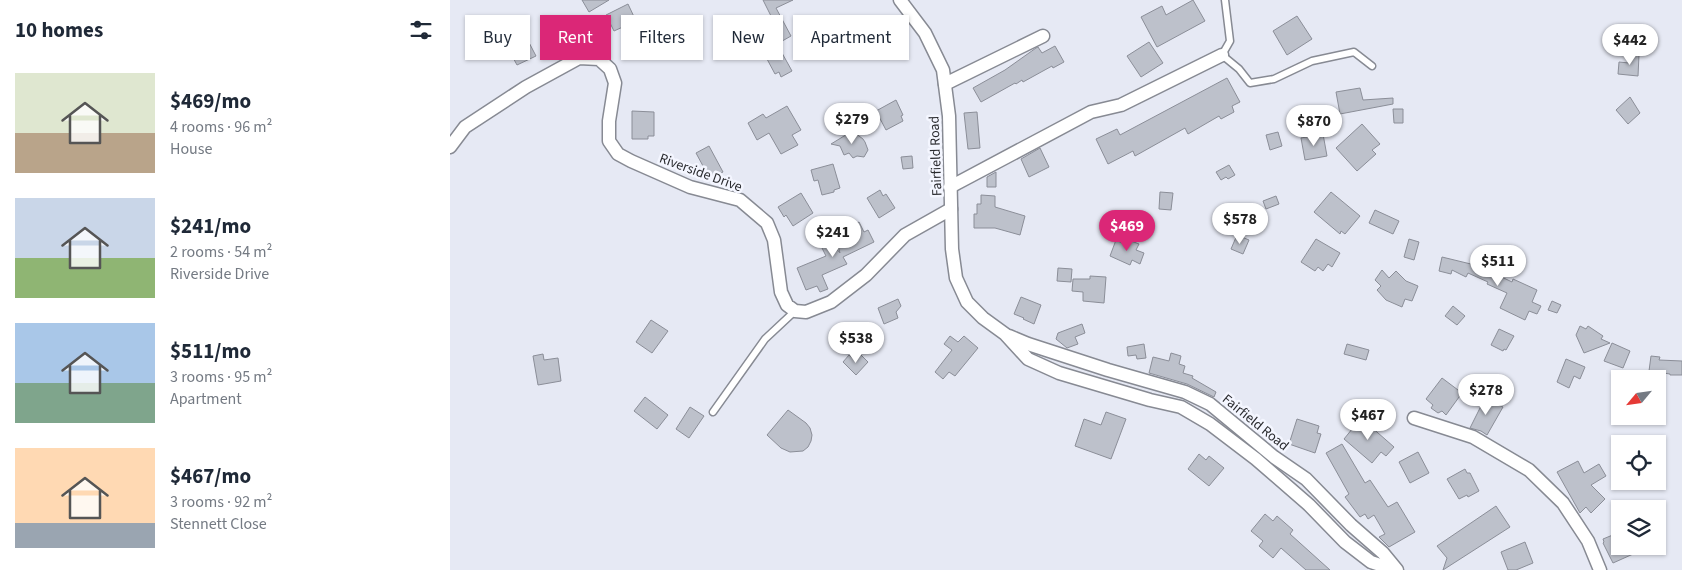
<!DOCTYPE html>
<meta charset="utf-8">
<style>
body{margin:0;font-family:"Source Sans 3",sans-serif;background:#f2f2f3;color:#1f2937;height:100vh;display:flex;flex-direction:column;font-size:19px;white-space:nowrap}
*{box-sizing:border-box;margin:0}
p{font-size:16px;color:#747a83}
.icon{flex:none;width:28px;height:28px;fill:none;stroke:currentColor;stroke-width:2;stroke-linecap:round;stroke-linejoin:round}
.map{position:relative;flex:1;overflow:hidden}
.panel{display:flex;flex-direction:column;background:#fff;width:450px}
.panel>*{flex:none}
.banner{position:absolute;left:15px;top:15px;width:475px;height:45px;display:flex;gap:10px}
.needle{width:32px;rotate:241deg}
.controls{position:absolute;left:1161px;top:370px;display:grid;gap:10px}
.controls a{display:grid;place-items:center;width:55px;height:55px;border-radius:0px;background:#fff;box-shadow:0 1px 4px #0004;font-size:25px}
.price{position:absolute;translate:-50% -42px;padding:0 11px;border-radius:18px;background:#fff;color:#222;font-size:16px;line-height:32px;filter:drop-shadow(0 1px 2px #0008)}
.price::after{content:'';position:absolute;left:50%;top:30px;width:15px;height:11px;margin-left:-8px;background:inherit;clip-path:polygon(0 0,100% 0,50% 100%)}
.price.on{background:#db2777;color:#fff}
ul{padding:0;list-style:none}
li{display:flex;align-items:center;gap:15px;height:125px;padding:0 15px}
li span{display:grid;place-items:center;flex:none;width:140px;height:100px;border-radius:0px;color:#555}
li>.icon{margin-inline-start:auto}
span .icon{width:60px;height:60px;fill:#fffc;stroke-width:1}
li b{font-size:21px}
h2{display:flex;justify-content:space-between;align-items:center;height:60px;padding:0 15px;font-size:21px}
.chip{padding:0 18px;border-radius:0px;background:#fff;box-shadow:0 1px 4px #0004;font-size:18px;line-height:45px}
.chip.on{background:#db2777;color:#fff}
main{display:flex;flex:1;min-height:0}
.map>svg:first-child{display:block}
.building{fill:#bdc1cb;stroke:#8b8e98}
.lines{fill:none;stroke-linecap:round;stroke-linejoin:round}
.service-casing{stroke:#878a93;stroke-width:9}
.minor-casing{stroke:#878a93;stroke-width:15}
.service{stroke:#fff;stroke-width:6}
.minor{stroke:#fff;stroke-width:12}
.labels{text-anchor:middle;stroke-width:5;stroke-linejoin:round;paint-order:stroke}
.street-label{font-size:14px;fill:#292a2e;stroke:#f4f6ff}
</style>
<main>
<section class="panel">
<h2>10 homes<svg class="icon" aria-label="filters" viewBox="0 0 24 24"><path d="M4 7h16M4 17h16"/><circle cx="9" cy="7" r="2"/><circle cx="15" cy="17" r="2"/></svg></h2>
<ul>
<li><span style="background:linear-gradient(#dfe7d0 60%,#b9a48a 0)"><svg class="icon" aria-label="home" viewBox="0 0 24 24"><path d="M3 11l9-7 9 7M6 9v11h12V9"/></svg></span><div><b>$469/mo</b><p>4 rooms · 96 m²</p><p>House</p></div></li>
<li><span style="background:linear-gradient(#c9d6e8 60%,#8fb573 0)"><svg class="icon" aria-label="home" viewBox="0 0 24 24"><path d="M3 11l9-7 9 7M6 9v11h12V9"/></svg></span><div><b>$241/mo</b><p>2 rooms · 54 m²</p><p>Riverside Drive</p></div></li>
<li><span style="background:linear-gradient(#a9c7e8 60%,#7fa58c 0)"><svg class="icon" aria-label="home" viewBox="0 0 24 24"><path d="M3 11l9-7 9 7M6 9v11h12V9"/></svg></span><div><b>$511/mo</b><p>3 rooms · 95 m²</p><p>Apartment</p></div></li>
<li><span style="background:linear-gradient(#ffd9b3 75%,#9aa5b1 0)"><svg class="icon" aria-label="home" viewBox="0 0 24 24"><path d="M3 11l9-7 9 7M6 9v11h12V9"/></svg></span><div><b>$467/mo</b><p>3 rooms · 92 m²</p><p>Stennett Close</p></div></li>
</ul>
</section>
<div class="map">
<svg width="1232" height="570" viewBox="0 0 1232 570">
<rect width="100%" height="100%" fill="#e6e9f4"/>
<!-- building -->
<g class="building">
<polygon points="132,0 159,0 139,12"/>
<polygon points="313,0 343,0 326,8 341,36 327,44 342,71 331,77 329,72 325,74 301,29 322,18"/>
<polygon points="743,0 755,21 707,47 691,17 712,6 716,15"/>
<polygon points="178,4 186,21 164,31 156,15"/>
<polygon points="847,16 862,39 837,55 823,31"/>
<polygon points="73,31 86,56 67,65 54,41"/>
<polygon points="699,42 713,63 691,77 677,56"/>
<polygon points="605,46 614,62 603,68 602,66 573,82 572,80 566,84 565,83 531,102 523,88 555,70 586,48 588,47 592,53"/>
<polygon points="1180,54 1189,55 1188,76 1168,74 1169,62 1179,63"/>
<polygon points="777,78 790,102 782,106 784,112 771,119 769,116 738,134 735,128 685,156 683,151 658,164 646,139 667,129 670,135"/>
<polygon points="910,88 913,100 943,98 943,104 890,114 886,92"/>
<polygon points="1180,97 1190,113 1178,124 1166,110"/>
<polygon points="446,100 453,115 451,116 453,121 436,130 426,111"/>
<polygon points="337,106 351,130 342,135 348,145 331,154 319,133 307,140 298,123 313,114 316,118"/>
<polygon points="943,109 953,109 953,123 944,123"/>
<polygon points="182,111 204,112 204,136 198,136 198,139 182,139"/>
<polygon points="527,112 530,148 518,149 514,113"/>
<polygon points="912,124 930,144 922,150 926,154 907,171 886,148"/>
<polygon points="828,132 832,146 820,150 816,135"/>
<polygon points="399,133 401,135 405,133 413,139 415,142 418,150 414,157 407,156 403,158 399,153 394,155 390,146 381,144"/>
<polygon points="873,134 877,156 855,160 851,138"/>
<polygon points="259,146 273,172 260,179 246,153"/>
<polygon points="590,148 599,167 579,177 571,159"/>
<polygon points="462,156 463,168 453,169 451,157"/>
<polygon points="383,164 390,188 384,190 384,192 372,195 368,180 364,181 361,170"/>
<polygon points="779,165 785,175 778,179 776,177 771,180 766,172"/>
<polygon points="546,172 546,187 537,187 537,177"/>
<polygon points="430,190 433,196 436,194 445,208 429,218 417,198"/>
<polygon points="710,192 723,193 721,210 709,209"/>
<polygon points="881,192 910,216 895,234 891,231 890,234 864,212"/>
<polygon points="351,193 363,213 343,226 336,215 334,217 328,207"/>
<polygon points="531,195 545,196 545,207 575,216 570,235 545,228 524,228 524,214 527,214 527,204 531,204"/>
<polygon points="826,196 829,204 816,209 813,201"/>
<polygon points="925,210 949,221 943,234 919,223"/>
<polygon points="409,222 414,232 418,230 424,242 393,257 397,264 372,275 378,289 370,292 367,286 356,290 347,268 376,256 371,246 381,241 384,248 385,247 390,253 388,246 402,239 397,228"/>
<polygon points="787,235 799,240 793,254 781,249"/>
<polygon points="676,239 689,244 686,250 694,253 690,264 682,260 680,265 660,256 666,240 674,244"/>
<polygon points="866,239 890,253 882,267 878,264 873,271 868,267 865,271 851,262"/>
<polygon points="959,239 969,242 964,260 954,257"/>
<polygon points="992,257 1029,266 1062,282 1063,279 1087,290 1082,302 1091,306 1087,314 1079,311 1075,320 1050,308 1057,293 1037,284 1038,282 1018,273 1016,277 1002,270 1001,274 989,271"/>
<polygon points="608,268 622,269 621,282 607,281"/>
<polygon points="932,270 939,278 946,271 956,281 968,286 962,301 955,299 952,307 936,300 927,290 931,286 925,280"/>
<polygon points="640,276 656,277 654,303 633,301 633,292 622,291 623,279 640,279"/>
<polygon points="571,297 591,305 584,324 573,319 574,318 564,314"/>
<polygon points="448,299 451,306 446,312 448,318 434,324 428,308"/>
<polygon points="1102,301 1111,305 1107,313 1098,310"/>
<polygon points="1003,306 1015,316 1007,325 995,316"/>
<polygon points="201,320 218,331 202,353 186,342"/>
<polygon points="632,324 635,333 625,337 628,344 617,348 606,339 608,333"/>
<polygon points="1130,326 1136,329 1138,326 1153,336 1151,339 1160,343 1134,353 1126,335"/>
<polygon points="1049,329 1064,336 1056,350 1054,349 1053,351 1041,345"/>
<polygon points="500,336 508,342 514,336 528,348 505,376 499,372 493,379 485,372 502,350 494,344"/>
<polygon points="1162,343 1180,351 1173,368 1154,361"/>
<polygon points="694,344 696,358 687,359 686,355 678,356 677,347"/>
<polygon points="897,344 919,350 916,360 894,354"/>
<polygon points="721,353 731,356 729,364 735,366 733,373 743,376 742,378 766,392 764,397 737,384 699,373 703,357 719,361"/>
<polygon points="93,354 94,360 108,358 111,381 88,385 83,356"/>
<polygon points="410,354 418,362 406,375 393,362 399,355 405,360"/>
<polygon points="1201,356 1210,357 1209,360 1232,361 1232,375 1220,375 1220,374 1199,371"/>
<polygon points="1116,359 1135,367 1130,379 1124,376 1119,388 1107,382"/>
<polygon points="992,378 1012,393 996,415 992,411 988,413 981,408 983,405 976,399"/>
<polygon points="195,397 218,415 207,429 184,411"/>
<polygon points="1035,398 1053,407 1037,435 1031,431 1020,428"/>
<polygon points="240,407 254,416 239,438 226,429"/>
<polygon points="338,410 356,423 360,428 362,435 361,441 358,447 353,451 340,452 331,448 317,435"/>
<polygon points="656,412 676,419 661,459 625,446 634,419 651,425"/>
<polygon points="911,418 944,447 936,456 931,452 922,463 894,439"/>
<polygon points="847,419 869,426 867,433 871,434 865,453 839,444"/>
<polygon points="892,444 915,483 920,480 938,507 947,502 965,532 939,547 929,537 935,534 924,515 918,519 915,514 910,517 895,497 899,494 876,453"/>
<polygon points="968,452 979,473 960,483 949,462"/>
<polygon points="749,454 756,460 759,456 774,468 759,486 738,469"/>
<polygon points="1128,461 1134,473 1149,464 1156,476 1141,485 1155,499 1141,513 1136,507 1130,513 1107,472"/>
<polygon points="1015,469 1017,473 1020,473 1029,491 1018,497 1017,495 1009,499 997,479"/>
<polygon points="1046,506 1060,527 993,570 997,558 987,546"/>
<polygon points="815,514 823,521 827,516 843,530 840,534 880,570 856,570 831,548 823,558 809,546 813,541 801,531"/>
<polygon points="1170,532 1170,546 1201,546 1163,563 1153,543 1154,542 1153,539"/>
<polygon points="1075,542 1083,563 1066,570 1058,570 1051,552"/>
</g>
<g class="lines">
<!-- service casing -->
<g class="service-casing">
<g id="service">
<polyline points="775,0 780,41 772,55 789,69 800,83 824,79 862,61 904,52 922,66"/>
<polyline points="263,412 315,339 345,311"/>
</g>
</g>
<!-- minor casing -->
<g class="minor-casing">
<g id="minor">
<polyline points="450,0 475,33 493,70 499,116 502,249 506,278 517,302 533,318 555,334 578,359 609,373 700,400 731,407 760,424 806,459 859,505 895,542 921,562 945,570"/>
<polyline points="495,84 593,36"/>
<polyline points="0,147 15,127 76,87 129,58 149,59 160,69 165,83 159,121 159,141 168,154 181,161 240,187 290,200 317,223 324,240 331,292 337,305 345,311 356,312 381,302 416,275 455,235 501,209"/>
<polyline points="500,187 641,112 671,105 772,55"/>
<polyline points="559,336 578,344 658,370 735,392 760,404 824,457 856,479 901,525 933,553 947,570"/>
<polyline points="964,418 1023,437 1079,470 1113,503 1138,541 1150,570"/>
</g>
</g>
<!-- service -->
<use href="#service" class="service"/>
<!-- minor -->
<use href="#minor" class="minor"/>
</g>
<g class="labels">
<!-- street labels -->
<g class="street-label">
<text transform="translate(485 156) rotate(-92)" y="5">Fairfield Road</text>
<text transform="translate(251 172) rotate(20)" y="5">Riverside Drive</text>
<text transform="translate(806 422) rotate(39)" y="5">Fairfield Road</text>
</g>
</g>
</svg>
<div class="controls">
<a><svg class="needle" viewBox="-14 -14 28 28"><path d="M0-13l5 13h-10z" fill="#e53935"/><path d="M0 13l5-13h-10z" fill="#747a83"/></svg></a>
<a><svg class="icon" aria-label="locate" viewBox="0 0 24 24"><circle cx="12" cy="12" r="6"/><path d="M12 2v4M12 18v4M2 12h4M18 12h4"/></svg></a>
<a><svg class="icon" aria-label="layers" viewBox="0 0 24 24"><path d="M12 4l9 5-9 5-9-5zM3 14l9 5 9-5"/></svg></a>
</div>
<b class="price" style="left:1180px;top:66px">$442</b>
<b class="price" style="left:402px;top:145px">$279</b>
<b class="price" style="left:864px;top:147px">$870</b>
<b class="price" style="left:790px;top:245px">$578</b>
<b class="price on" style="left:677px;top:252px">$469</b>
<b class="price" style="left:383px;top:258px">$241</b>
<b class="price" style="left:1048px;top:287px">$511</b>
<b class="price" style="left:406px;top:364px">$538</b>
<b class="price" style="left:1036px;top:416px">$278</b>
<b class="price" style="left:918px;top:441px">$467</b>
<div class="banner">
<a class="chip">Buy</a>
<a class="chip on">Rent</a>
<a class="chip">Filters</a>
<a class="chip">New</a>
<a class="chip">Apartment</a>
</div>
</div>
</main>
